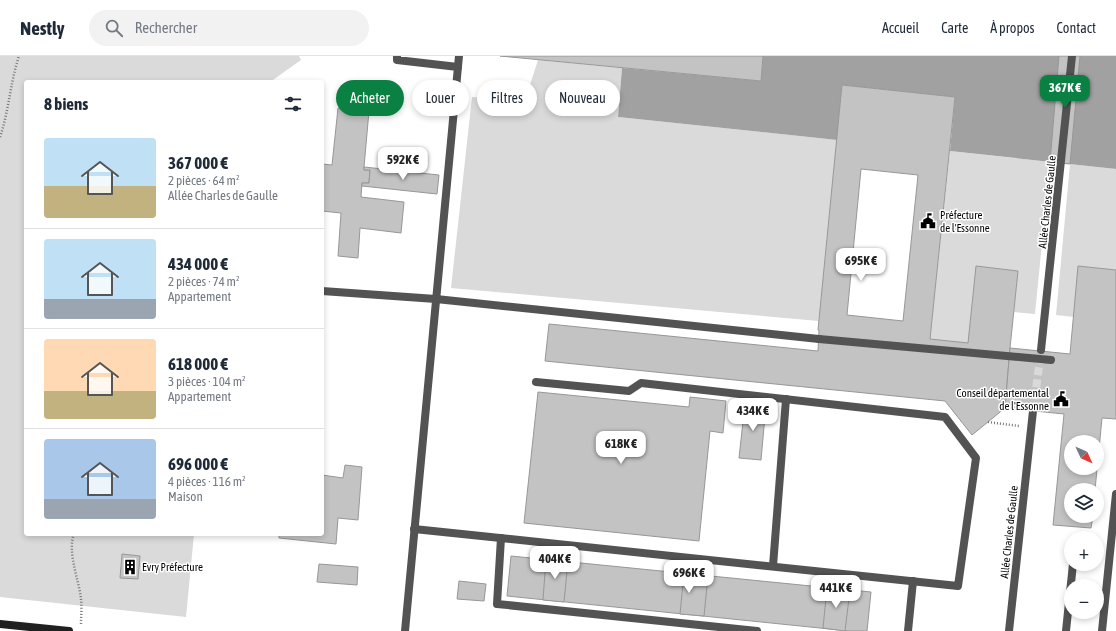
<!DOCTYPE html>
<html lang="fr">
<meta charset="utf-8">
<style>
body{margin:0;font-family:"Asap Condensed",sans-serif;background:#f2f2f3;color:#1f2937;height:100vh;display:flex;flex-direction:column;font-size:15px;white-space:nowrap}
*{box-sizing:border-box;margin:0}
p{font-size:13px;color:#747a83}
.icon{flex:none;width:22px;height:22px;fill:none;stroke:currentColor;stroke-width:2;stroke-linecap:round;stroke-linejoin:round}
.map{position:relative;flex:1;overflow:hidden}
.side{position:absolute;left:24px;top:24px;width:300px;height:456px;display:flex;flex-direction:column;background:#fff;border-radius:4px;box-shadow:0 2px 6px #0003}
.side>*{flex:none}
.banner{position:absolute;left:336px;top:24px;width:380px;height:36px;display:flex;gap:8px}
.needle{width:26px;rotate:134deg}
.buttons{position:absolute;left:1064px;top:379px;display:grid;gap:8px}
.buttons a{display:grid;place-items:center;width:40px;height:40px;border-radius:50%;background:#fff;box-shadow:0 2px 6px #0003;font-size:20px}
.price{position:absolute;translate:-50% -34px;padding:0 9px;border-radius:8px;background:#fff;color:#222;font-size:13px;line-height:26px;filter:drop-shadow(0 1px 2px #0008)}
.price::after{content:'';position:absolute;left:50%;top:24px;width:12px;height:9px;margin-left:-6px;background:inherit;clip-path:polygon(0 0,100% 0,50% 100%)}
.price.active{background:#0b8043;color:#fff}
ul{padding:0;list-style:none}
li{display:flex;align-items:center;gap:12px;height:100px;padding:0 20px}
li+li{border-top:1px solid #e0e1e3}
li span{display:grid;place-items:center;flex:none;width:112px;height:80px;border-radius:4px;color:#555}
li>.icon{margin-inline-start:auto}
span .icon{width:48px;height:48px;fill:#fffc;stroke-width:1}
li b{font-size:17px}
h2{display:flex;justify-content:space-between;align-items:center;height:48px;padding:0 20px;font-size:17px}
.chip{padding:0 14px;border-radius:18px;background:#fff;box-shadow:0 2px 6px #0003;font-size:14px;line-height:36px}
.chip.active{background:#0b8043;color:#fff}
header{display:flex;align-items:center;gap:24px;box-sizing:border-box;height:56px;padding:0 20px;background:#fff;border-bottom:1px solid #e0e1e3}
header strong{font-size:19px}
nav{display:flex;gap:22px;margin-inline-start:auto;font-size:14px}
.search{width:280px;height:36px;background:#f2f2f3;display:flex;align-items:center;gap:10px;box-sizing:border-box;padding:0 14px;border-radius:22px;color:#747a83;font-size:15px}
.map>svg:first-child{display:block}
.green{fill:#dadada}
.water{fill:#a1a1a1}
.building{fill:#c3c3c3;stroke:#979797;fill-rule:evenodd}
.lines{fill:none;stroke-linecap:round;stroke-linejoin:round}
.pedestrian-tunnel{stroke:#d9d9d9;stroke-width:8;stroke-dasharray:8 4;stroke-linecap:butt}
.path{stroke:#757575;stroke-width:2.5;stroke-dasharray:1 2;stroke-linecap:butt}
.service{stroke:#535353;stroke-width:8}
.pedestrian{stroke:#535353;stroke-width:8}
.secondary{stroke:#202020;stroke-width:8}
.service-bridge{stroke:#535353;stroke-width:8}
.labels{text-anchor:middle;stroke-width:3;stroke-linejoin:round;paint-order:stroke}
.street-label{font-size:11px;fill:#000;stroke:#fff}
.poi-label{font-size:11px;fill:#000;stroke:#fff;text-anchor:start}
</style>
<header>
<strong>Nestly</strong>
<div class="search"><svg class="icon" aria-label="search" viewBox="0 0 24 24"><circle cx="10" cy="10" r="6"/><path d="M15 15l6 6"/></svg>Rechercher</div>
<nav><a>Accueil</a><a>Carte</a><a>À propos</a><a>Contact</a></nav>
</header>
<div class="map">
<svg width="1116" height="575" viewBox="0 0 1116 575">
<rect width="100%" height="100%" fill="#fff"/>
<!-- green -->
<g class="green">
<polygon points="0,0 299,0 301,4 270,26 26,26 26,478 194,478 186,561 0,541"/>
<polygon points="538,4 622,12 618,61 837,84 819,265 451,232 472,41 525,44"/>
<polygon points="950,95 1050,106 1035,258 1014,256 1018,215 976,210 968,287 930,283"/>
<polygon points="1070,108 1116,113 1116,214 1078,210 1074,261 1056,259"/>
</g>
<!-- water -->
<polygon class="water" points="763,0 1116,0 1116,113 950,95 955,41 842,29 837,84 618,61 622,12 761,25"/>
<!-- building -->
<g class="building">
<polygon points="500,0 763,0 761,25"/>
<polygon points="1059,0 1080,0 1070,108 1050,106"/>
<path d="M842,29l113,12 -25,242 38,4 8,-77 42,5 -8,77 -5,60 -33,27 -27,-34 -400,-40 4,-37 269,27 1,-21h-1zM861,113l57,6 -15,146 -56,-6z"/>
<polygon points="338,52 369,55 364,111 364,114 370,114 369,127 362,127 361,141 404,146 401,177 360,172 358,202 338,200 341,157 322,155 322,108 332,109"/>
<polygon points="364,111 439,119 437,138 362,130 362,127 369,127 370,114 364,114"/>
<path d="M1078,210l38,4v149l-14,-1 -7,72h-24v26h22l-2,12 -38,-3 11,-111 -59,-6 5,-60 60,6zM1071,386h26v26h-26z"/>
<polygon points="538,336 689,351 690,341 726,345 723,377 710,375 699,485 524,467"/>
<polygon points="745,347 766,349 761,404 739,402"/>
<polygon points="345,409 362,411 358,464 338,462 336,488 279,482 279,478 322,478 322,419 343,422"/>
<polygon points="122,498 140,500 138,523 120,522"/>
<polygon points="511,500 871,536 867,575 849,575 507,540"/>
<polygon points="546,503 568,505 564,546 543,544"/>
<polygon points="319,508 358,511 357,529 317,526"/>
<polygon points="684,517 708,520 704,560 680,558"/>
<polygon points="459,525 486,528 484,545 457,543"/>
<polygon points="827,532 850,534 845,575 823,572"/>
</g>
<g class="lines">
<!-- pedestrian-tunnel -->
<polyline class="pedestrian-tunnel" points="1033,355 1041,296"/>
<!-- path -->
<g class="path">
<path d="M0,81c9,-26 10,-54 19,-81"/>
<polyline points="988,366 1019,370"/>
<path d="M74,478c-7,18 5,46 7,65 1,8 0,17 0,26"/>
</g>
<!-- service -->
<g class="service">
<polyline points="397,0 397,4 458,11"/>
<polyline points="322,235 436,243 819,283"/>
<polyline points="414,473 958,530 976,402 945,361 641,327 629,335 536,326"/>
<polyline points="501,482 497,548 757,575"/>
<polyline points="773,510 786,343"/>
<polyline points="405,575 459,0"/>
<polyline points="908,575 913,525"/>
<polyline points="1066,575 1073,508"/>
<polyline points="1102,575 1116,438"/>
</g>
<!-- pedestrian -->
<g class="pedestrian">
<polyline points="1041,294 1072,0"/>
<polyline points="1009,575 1033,355"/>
</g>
<!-- secondary -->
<polyline class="secondary" points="0,568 69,575"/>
<!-- service-bridge -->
<polyline class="service-bridge" points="819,283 1051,304"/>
</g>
<!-- icons -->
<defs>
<g id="civic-bare" transform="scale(1.2)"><path d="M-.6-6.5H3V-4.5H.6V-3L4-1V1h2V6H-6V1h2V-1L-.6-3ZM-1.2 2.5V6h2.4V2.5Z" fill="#000" stroke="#fff" stroke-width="2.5" paint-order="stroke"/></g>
<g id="building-bare" transform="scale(1.2)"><path d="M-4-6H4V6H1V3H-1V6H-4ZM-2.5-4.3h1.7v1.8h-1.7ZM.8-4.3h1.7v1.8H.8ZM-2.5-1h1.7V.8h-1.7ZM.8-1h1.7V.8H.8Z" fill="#000" stroke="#fff" stroke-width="2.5" paint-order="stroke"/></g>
</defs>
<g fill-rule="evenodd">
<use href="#civic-bare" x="928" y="165"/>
<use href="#civic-bare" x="1061" y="343"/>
<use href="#building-bare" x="130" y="511"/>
</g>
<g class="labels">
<!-- street labels -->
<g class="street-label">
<text transform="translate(1047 146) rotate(-84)" y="4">Allée Charles de Gaulle</text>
<text transform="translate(1009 476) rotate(-84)" y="4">Allée Charles de Gaulle</text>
</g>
<!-- poi labels -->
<g class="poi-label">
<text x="940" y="163">Préfecture<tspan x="940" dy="13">de l'Essonne</tspan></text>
<text x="1049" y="341" text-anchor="end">Conseil départemental<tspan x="1049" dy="13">de l'Essonne</tspan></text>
<text x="142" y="515">Evry Préfecture</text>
</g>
</g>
</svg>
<div class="buttons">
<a><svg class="needle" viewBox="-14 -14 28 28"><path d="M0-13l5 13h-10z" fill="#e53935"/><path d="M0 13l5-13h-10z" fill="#747a83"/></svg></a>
<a><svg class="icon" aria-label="layers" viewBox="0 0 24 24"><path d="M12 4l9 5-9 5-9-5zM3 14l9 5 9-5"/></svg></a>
<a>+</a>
<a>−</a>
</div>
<b class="price active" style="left:1065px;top:53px">367K €</b>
<b class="price" style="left:403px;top:125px">592K €</b>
<b class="price" style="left:861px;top:226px">695K €</b>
<b class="price" style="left:753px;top:376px">434K €</b>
<b class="price" style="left:621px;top:409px">618K €</b>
<b class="price" style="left:555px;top:524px">404K €</b>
<b class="price" style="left:689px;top:538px">696K €</b>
<b class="price" style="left:836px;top:553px">441K €</b>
<div class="banner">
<a class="chip active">Acheter</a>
<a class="chip">Louer</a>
<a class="chip">Filtres</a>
<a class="chip">Nouveau</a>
</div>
<section class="side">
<h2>8 biens<svg class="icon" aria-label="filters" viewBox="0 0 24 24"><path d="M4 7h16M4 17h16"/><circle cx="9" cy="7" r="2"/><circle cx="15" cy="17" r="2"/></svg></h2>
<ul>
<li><span style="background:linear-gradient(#bfe0f5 60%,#c2b280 0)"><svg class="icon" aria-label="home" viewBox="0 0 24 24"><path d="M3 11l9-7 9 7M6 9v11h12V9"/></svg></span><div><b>367 000 €</b><p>2 pièces · 64 m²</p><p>Allée Charles de Gaulle</p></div></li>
<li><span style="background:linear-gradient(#bfe0f5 75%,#9aa5b1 0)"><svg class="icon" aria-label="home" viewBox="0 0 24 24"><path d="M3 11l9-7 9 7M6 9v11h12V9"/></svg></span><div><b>434 000 €</b><p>2 pièces · 74 m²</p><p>Appartement</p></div></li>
<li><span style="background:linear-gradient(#ffd9b3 65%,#c2b280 0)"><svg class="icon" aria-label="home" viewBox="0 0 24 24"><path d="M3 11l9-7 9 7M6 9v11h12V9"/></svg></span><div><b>618 000 €</b><p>3 pièces · 104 m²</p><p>Appartement</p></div></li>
<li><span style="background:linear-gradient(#a9c7e8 75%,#9aa5b1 0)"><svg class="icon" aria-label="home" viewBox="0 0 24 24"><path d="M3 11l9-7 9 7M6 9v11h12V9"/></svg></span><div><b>696 000 €</b><p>4 pièces · 116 m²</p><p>Maison</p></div></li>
</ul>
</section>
</div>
